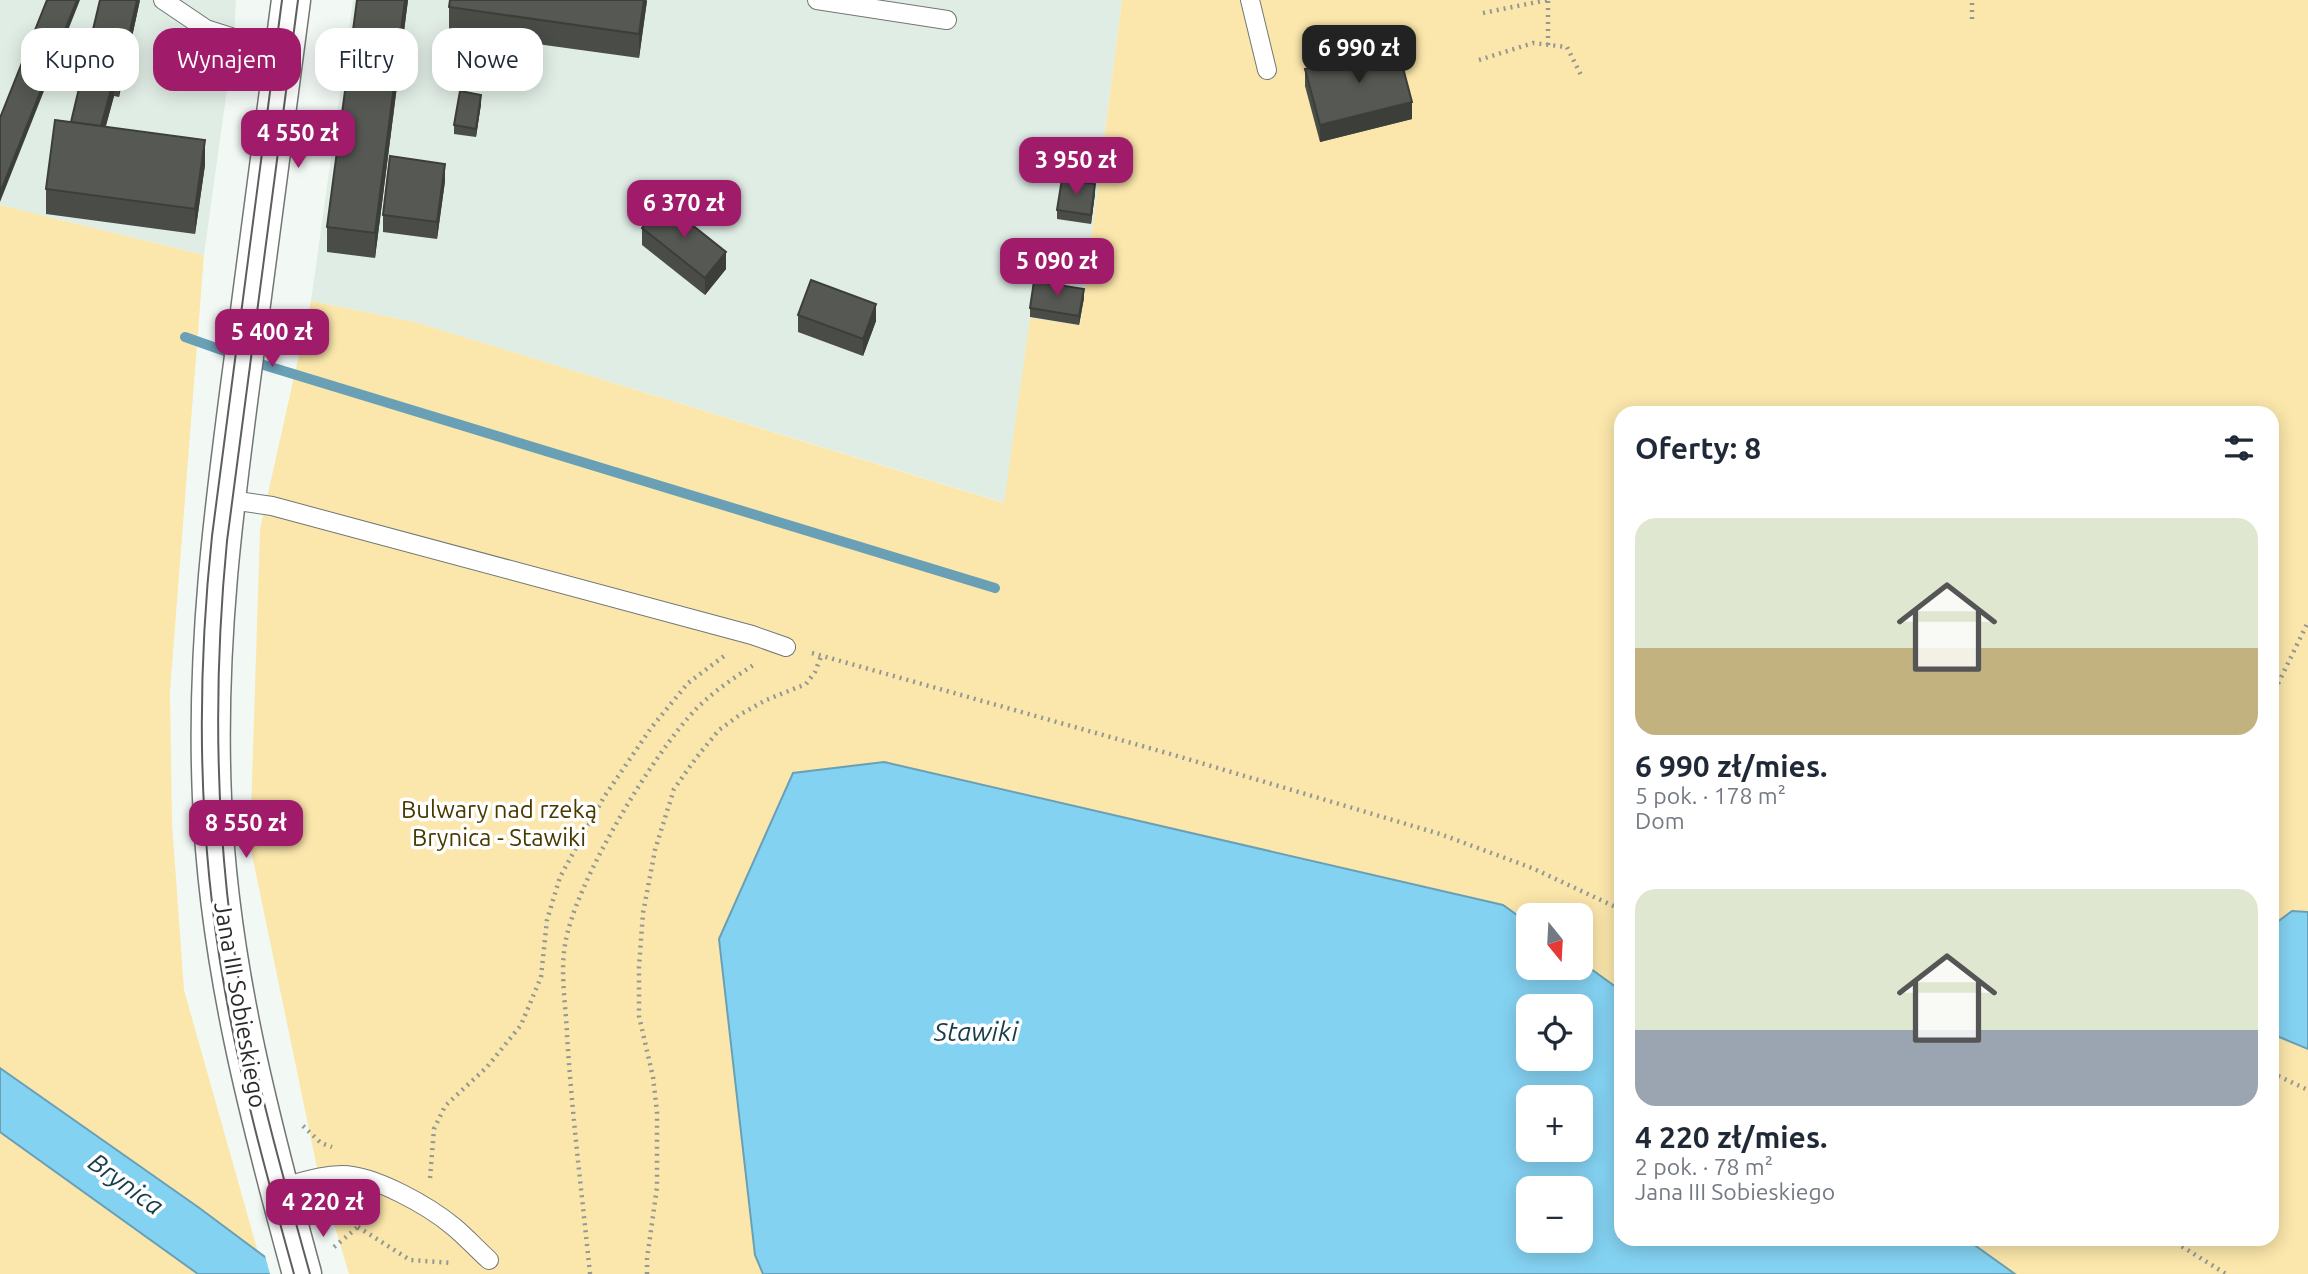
<!DOCTYPE html>
<html lang="pl">
<meta charset="utf-8">
<style>
body{margin:0;font-family:Ubuntu,sans-serif;background:#f6f6f7;color:#1f2937;height:100vh;display:flex;flex-direction:column;font-size:26px;white-space:nowrap}
*{box-sizing:border-box;margin:0}
p{font-size:23px;color:#747a83}
.icon{flex:none;width:38px;height:38px;fill:none;stroke:currentColor;stroke-width:2;stroke-linecap:round;stroke-linejoin:round}
.map{position:relative;flex:1;overflow:hidden}
.sheet{position:absolute;left:1614px;top:406px;width:665px;height:840px;display:flex;flex-direction:column;background:#fff;border-radius:21px;box-shadow:0 4px 18px #0003}
.sheet>*{flex:none}
.top-card{position:absolute;left:21px;top:28px;width:665px;height:63px;display:flex;gap:14px}
.needle{width:46px;rotate:162deg}
.tools{position:absolute;left:1516px;top:903px;display:grid;gap:14px}
.tools a{display:grid;place-items:center;width:77px;height:77px;border-radius:14px;background:#fff;box-shadow:0 4px 18px #0003;font-size:35px}
.price{position:absolute;translate:-50% -60px;padding:0 16px;border-radius:14px;background:#a01b6a;color:#fff;font-size:23px;line-height:46px;filter:drop-shadow(0 2px 4px #0008)}
.price::after{content:'';position:absolute;left:50%;top:42px;width:21px;height:16px;margin-left:-10px;background:inherit;clip-path:polygon(0 0,100% 0,50% 100%)}
.price.active{background:#222;color:#fff}
ul{padding:0;list-style:none}
li{display:grid;align-content:center;gap:14px;height:371px;padding:0 21px}
li span{display:grid;place-items:center;height:217px;border-radius:21px;color:#555}
li>.icon{margin-inline-start:auto}
span .icon{width:126px;height:126px;fill:#fffc;stroke-width:1}
li b{font-size:30px}
h2{display:flex;justify-content:space-between;align-items:center;height:84px;padding:0 21px;font-size:30px}
.chip{padding:0 24px;border-radius:21px;background:#fff;box-shadow:0 4px 18px #0003;font-size:24px;line-height:63px}
.chip.active{background:#a01b6a;color:#fff}
.map>svg:first-child{display:block}
.built{fill:#e0ede5}
.green{fill:#fbe7ab}
.water{fill:#84d2f2;stroke:#69a0b6;stroke-width:2;fill-rule:evenodd}
.pier{fill:#f2f9f5}
.lines{fill:none;stroke-linecap:round;stroke-linejoin:round}
.stream{stroke:#69a0b6;stroke-width:10}
.lane-casing{stroke:#727774;stroke-width:20}
.secondary-casing{stroke:#727774;stroke-width:41}
.path{stroke:#939795;stroke-width:4.5;stroke-dasharray:2 5;stroke-linecap:butt}
.lane{stroke:#fff;stroke-width:18}
.secondary{stroke:#fff;stroke-width:38}
.tram{stroke:#5c5f5d;stroke-width:2}
.wall{fill:#4a4c47}
.shaded-wall{fill:#3c3e3a}
.building{fill:#565853;stroke:#3c3e3a;stroke-width:2}
.labels{text-anchor:middle;stroke-width:7;stroke-linejoin:round;paint-order:stroke}
.park-label{font-size:24px;fill:#483900;stroke:#fff}
.street-label{font-size:24px;fill:#2a2c2b;stroke:#fff}
.water-label{font-size:26px;font-style:italic;fill:#183c4a;stroke:#fff}
</style>
<div class="map">
<svg width="2308" height="1274" viewBox="0 0 2308 1274">
<rect width="100%" height="100%" fill="#f2f9f5"/>
<!-- built -->
<g class="built">
<polygon points="0,0 236,0 234,39 204,255 0,205"/>
<polygon points="353,0 1122,0 1080,325 1030,319 1005,503 415,322 311,301"/>
</g>
<!-- green -->
<g class="green">
<polygon points="1122,0 2308,0 2308,1274 2015,1274 1966,1239 2272,1239 2272,413 1620,413 1620,990 1580,961 1580,915 1528,915 1528,923 1502,905 719,939 755,1255 763,1274 349,1274 316,1163 250,845 260,529 311,301 415,322 1004,503 1030,318 1080,325"/>
<polygon points="0,205 204,255 170,691 172,823 184,990 258,1252 199,1208 0,1067"/>
<polygon points="0,1132 198,1274 0,1274"/>
</g>
<!-- water -->
<g class="water">
<path d="M884,762l619,143 25,18v45h52v-7l40,29v249h346l49,35h-1252l-8,-19 -36,-316 74,-166zM1580,1006v53h-52v-53zM1528,1097h52v53h-52zM1528,1188h52v53h-52z"/>
<polygon points="2292,911 2308,912 2308,1049 2272,1034 2272,926"/>
<polygon points="0,1068 198,1207 288,1274 198,1274 0,1132"/>
</g>
<!-- pier -->
<polygon class="pier" points="264,1252 290,1271 292,1274 270,1274"/>
<g class="lines">
<!-- stream -->
<g class="stream">
<polyline points="185,337 236,355"/>
<polyline points="251,361 995,588"/>
</g>
<!-- lane casing -->
<g class="lane-casing">
<g id="lane">
<polyline points="163,0 206,29 256,45 284,49"/>
<polyline points="817,0 947,20"/>
<polyline points="1250,0 1267,70"/>
<polyline points="224,499 272,506 752,635 786,647"/>
<path d="M278,1188c22,-5 41,-13 64,-13 32,0 87,31 112,52 12,10 23,22 35,33"/>
</g>
</g>
<!-- secondary casing -->
<g class="secondary-casing">
<path id="secondary" d="M291,0c-15,111 -29,223 -44,334 -21,158 -42,304 -35,464 6,163 47,319 90,476"/>
</g>
<!-- path -->
<g class="path">
<polyline points="1483,13 1547,0"/>
<polyline points="1972,19 1972,0"/>
<polyline points="1548,45 1548,0"/>
<polyline points="1479,60 1533,43 1567,47 1582,77"/>
<polyline points="812,653 1174,755 1440,834 1532,868 1620,909"/>
<polyline points="2272,696 2308,622"/>
<polyline points="2272,1073 2308,1090"/>
<polyline points="303,1126 321,1143 332,1147"/>
<polyline points="430,1178 434,1129 445,1106 487,1067 521,1025 541,977 547,920 560,877 604,797 651,728 688,683 724,656"/>
<polyline points="358,1227 410,1260 452,1263"/>
<polyline points="2170,1239 2226,1274"/>
<polyline points="334,1247 358,1227 351,1201"/>
<path d="M590,1274c-8,-80 -18,-159 -23,-239 -1,-29 -7,-61 -2,-90 9,-61 88,-191 131,-236 18,-18 39,-32 59,-45"/>
<polyline points="647,1274 647,1259 657,1187 657,1112 653,1077 639,1016 639,967 643,913 655,850 674,789 696,758 719,730 741,714 766,700 806,684 815,672 821,656"/>
</g>
<!-- lane -->
<use href="#lane" class="lane"/>
<!-- secondary -->
<use href="#secondary" class="secondary"/>
<!-- tram -->
<g class="tram">
<path d="M282,0l-70,536c-16,151 -14,305 13,455 17,96 43,189 69,283"/>
<path d="M298,0l-71,541c-16,164 -11,329 21,491 17,82 40,162 62,242"/>
</g>
</g>
<!-- wall -->
<g class="wall">
<polygon points="140,0 119,97 114,96 106,126 205,165 195,234 46,214 46,189 71,122"/>
<polygon points="357,0 408,0 375,258 327,252 327,227"/>
<polygon points="647,0 639,58 449,32 449,7"/>
<polygon points="1305,69 1412,119 1320,142 1305,86"/>
<polygon points="481,104 476,137 454,134 454,125"/>
<polygon points="445,181 437,239 383,232 383,215"/>
<polygon points="1095,193 1091,224 1057,219 1057,210"/>
<polygon points="642,228 726,269 705,295 642,245"/>
<polygon points="1084,298 1079,325 1030,317 1030,308"/>
<polygon points="798,315 876,321 863,356 798,332"/>
</g>
<!-- shaded-wall -->
<g class="shaded-wall">
<polygon points="77,0 80,0 0,202 0,193"/>
<polygon points="137,0 140,0 119,97 119,80"/>
<polygon points="405,0 408,0 375,258 375,233"/>
<polygon points="644,0 647,1 639,58 639,34"/>
<polygon points="114,79 114,96 99,150 99,133"/>
<polygon points="481,95 481,104 476,137 476,129"/>
<polygon points="1412,102 1412,119 1320,142 1320,125"/>
<polygon points="205,140 205,165 195,234 195,209"/>
<polygon points="445,164 445,181 437,239 437,222"/>
<polygon points="1095,184 1095,193 1091,224 1091,215"/>
<polygon points="726,252 726,269 705,295 705,278"/>
<polygon points="1084,289 1084,298 1079,325 1079,316"/>
<polygon points="876,304 876,321 863,356 863,339"/>
</g>
<!-- building -->
<g class="building">
<polygon points="47,0 77,0 0,193 0,118"/>
<polygon points="100,0 137,0 119,80 114,79 101,126 71,122"/>
<polygon points="357,0 405,0 375,233 327,227"/>
<polygon points="450,0 644,0 639,34 449,7"/>
<polygon points="1397,45 1412,102 1320,125 1305,69"/>
<polygon points="460,91 481,95 476,129 454,125"/>
<polygon points="55,120 205,140 195,209 46,189"/>
<polygon points="390,156 445,164 437,222 383,215"/>
<polygon points="1062,179 1095,184 1091,215 1057,210"/>
<polygon points="662,201 726,252 705,278 642,228"/>
<polygon points="811,280 876,304 863,339 798,315"/>
<polygon points="1034,281 1084,289 1079,316 1030,308"/>
</g>
<g class="labels">
<!-- park labels -->
<g class="park-label">
<text x="499" y="818">Bulwary nad rzeką<tspan x="499" dy="28">Brynica - Stawiki</tspan></text>
</g>
<!-- street labels -->
<g class="street-label">
<text transform="translate(240 1005) rotate(80)" y="8">Jana III Sobieskiego</text>
</g>
<!-- water labels -->
<g class="water-label">
<text x="976" y="1041">Stawiki</text>
<text transform="translate(126 1184) rotate(36)" y="9">Brynica</text>
</g>
</g>
</svg>
<div class="tools">
<a><svg class="needle" viewBox="-14 -14 28 28"><path d="M0-13l5 13h-10z" fill="#e53935"/><path d="M0 13l5-13h-10z" fill="#747a83"/></svg></a>
<a><svg class="icon" aria-label="locate" viewBox="0 0 24 24"><circle cx="12" cy="12" r="6"/><path d="M12 2v4M12 18v4M2 12h4M18 12h4"/></svg></a>
<a>+</a>
<a>−</a>
</div>
<b class="price active" style="left:1359px;top:85px">6 990 zł</b>
<b class="price" style="left:298px;top:170px">4 550 zł</b>
<b class="price" style="left:1076px;top:197px">3 950 zł</b>
<b class="price" style="left:684px;top:240px">6 370 zł</b>
<b class="price" style="left:1057px;top:298px">5 090 zł</b>
<b class="price" style="left:272px;top:369px">5 400 zł</b>
<b class="price" style="left:246px;top:860px">8 550 zł</b>
<b class="price" style="left:323px;top:1239px">4 220 zł</b>
<div class="top-card">
<a class="chip">Kupno</a>
<a class="chip active">Wynajem</a>
<a class="chip">Filtry</a>
<a class="chip">Nowe</a>
</div>
<section class="sheet">
<h2>Oferty: 8<svg class="icon" aria-label="filters" viewBox="0 0 24 24"><path d="M4 7h16M4 17h16"/><circle cx="9" cy="7" r="2"/><circle cx="15" cy="17" r="2"/></svg></h2>
<ul>
<li><span style="background:linear-gradient(#dfe7d0 60%,#c2b280 0)"><svg class="icon" aria-label="home" viewBox="0 0 24 24"><path d="M3 11l9-7 9 7M6 9v11h12V9"/></svg></span><div><b>6 990 zł/mies.</b><p>5 pok. · 178 m²</p><p>Dom</p></div></li>
<li><span style="background:linear-gradient(#dfe7d0 65%,#9aa5b1 0)"><svg class="icon" aria-label="home" viewBox="0 0 24 24"><path d="M3 11l9-7 9 7M6 9v11h12V9"/></svg></span><div><b>4 220 zł/mies.</b><p>2 pok. · 78 m²</p><p>Jana III Sobieskiego</p></div></li>
</ul>
</section>
</div>
